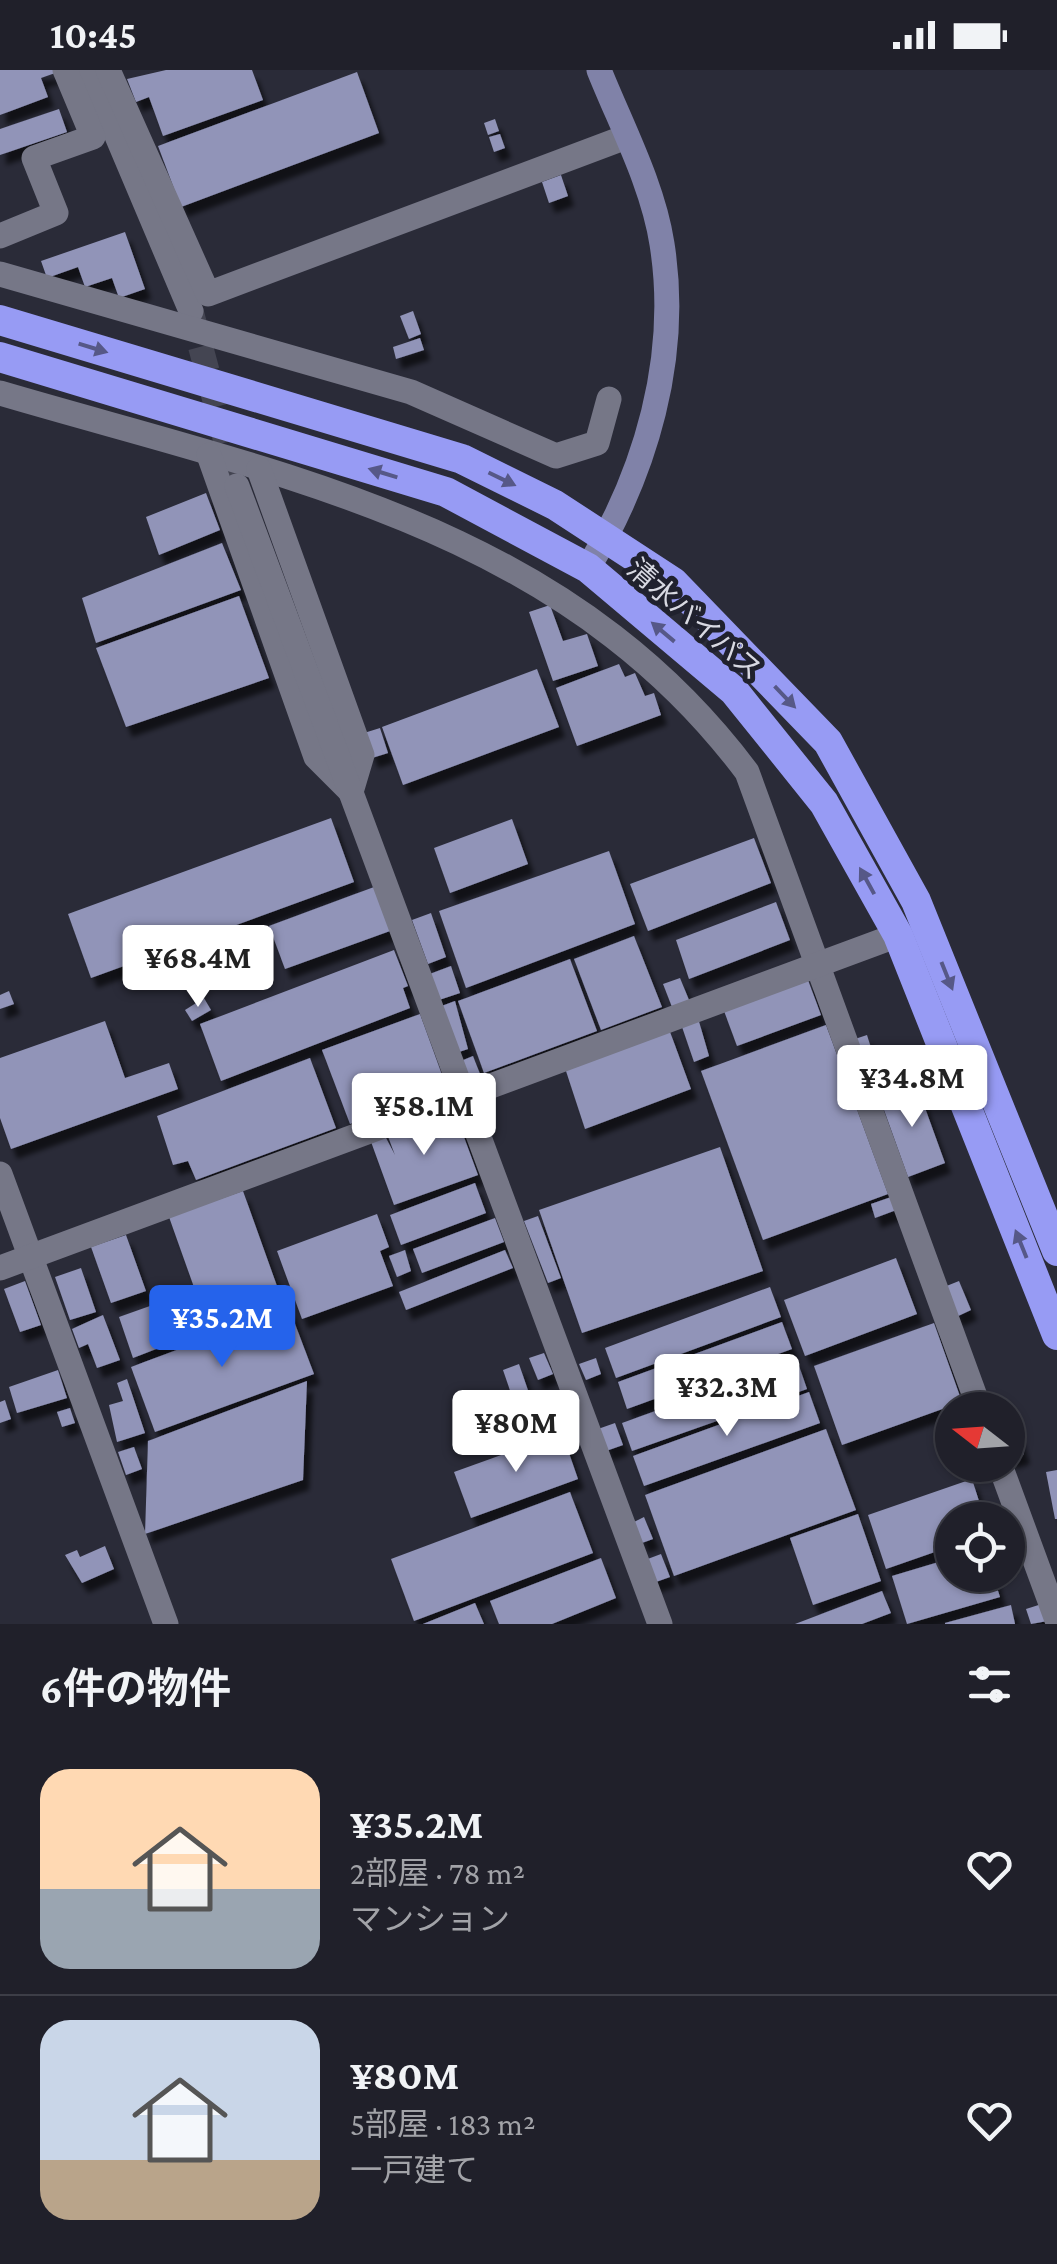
<!DOCTYPE html>
<html lang="ja">
<meta charset="utf-8">
<style>
body{margin:0;font-family:"Crimson Pro","Noto Sans JP",serif;background:#2d2d36;color:#f1f3f6;height:100vh;display:flex;flex-direction:column;font-size:38px;white-space:nowrap}
*{box-sizing:border-box;margin:0}
p{font-size:32px;color:#a2a3a8}
.icon{flex:none;width:55px;height:55px;fill:none;stroke:currentColor;stroke-width:2;stroke-linecap:round;stroke-linejoin:round}
.map{position:relative;height:1554px;overflow:hidden}
.side{display:flex;flex-direction:column;background:#20202a;flex:1}
.side>*{flex:none}
.needle{width:65px;rotate:287deg}
.tools{position:absolute;left:935px;top:1322px;display:grid;gap:20px}
.tools a{display:grid;place-items:center;width:90px;height:90px;border-radius:50%;background:#20202a;box-shadow:0 2px 8px #0004,0 0 0 2px #3d3e47;font-size:50px}
.price{position:absolute;translate:-50% -85px;padding:0 22px;border-radius:10px;background:#fff;color:#222;font-size:32px;line-height:65px;filter:drop-shadow(0 2px 5px #0008)}
.price::after{content:'';position:absolute;left:50%;top:60px;width:30px;height:22px;margin-left:-15px;background:inherit;clip-path:polygon(0 0,100% 0,50% 100%)}
.price.on{background:#2563eb;color:#fff}
ul{padding:0;list-style:none}
li{display:flex;align-items:center;gap:30px;height:250px;padding:0 40px}
li+li{border-top:2px solid #3d3e47}
li span{display:grid;place-items:center;flex:none;width:280px;height:200px;border-radius:30px;color:#555}
li>.icon{margin-inline-start:auto}
span .icon{width:120px;height:120px;fill:#fffc;stroke-width:1}
li b{font-size:42px}
h2{display:flex;justify-content:space-between;align-items:center;height:120px;padding:0 40px;font-size:42px}
.status{display:flex;justify-content:space-between;align-items:center;height:70px;padding:0 50px;background:#20202a;direction:ltr}
.status svg{height:28px;fill:currentColor}
.map>svg:first-child{display:block}
.building{fill:#9194b8;filter:url(#shadow)}
.lines{fill:none;stroke-linecap:round;stroke-linejoin:round}
.street-tunnel{stroke:#444552;stroke-width:25;stroke-dasharray:25 12;stroke-linecap:butt}
.street{stroke:#767787;stroke-width:25}
.secondary{stroke:#8082a8;stroke-width:25}
.highway{stroke:#979bf4;stroke-width:30}
.oneway{fill:#565887}
.labels{text-anchor:middle;stroke-width:10;stroke-linejoin:round;paint-order:stroke}
.street-label{font-size:28px;fill:#d8d9e2;stroke:#20212e}
</style>
<div class="status"><b>10:45</b><svg viewBox="0 0 49 12"><path d="M0 12V9h3v3zM5 12V6h3v6zM10 12V3h3v9zM15 12V0h3v12zM26 1h20v11H26zM47 4h2v5h-2z"/></svg></div>
<div class="map">
<svg width="1057" height="1554" viewBox="0 0 1057 1554">
<defs>
<filter id="shadow"><feDropShadow dx="6" dy="10" stdDeviation="2.5" flood-color="#0009"/></filter>
</defs>
<rect width="100%" height="100%" fill="#2a2b38"/>
<!-- building -->
<g class="building">
<polygon points="0,0 61,0 61,1 41,8 48,27 0,45"/>
<polygon points="166,0 252,0 263,30 163,66 149,27 136,32 127,9"/>
<polygon points="357,2 379,63 181,137 158,76"/>
<polygon points="59,39 67,62 0,85 0,59"/>
<polygon points="495,49 499,61 488,65 484,53"/>
<polygon points="500,64 505,78 494,82 489,67"/>
<polygon points="561,105 568,126 549,133 542,112"/>
<polygon points="125,162 145,219 119,228 112,208 85,217 78,197 47,208 41,191"/>
<polygon points="413,241 421,264 409,269 400,246"/>
<polygon points="420,268 424,280 396,289 393,277"/>
<polygon points="206,423 220,460 159,485 146,447"/>
<polygon points="222,473 241,520 96,573 82,528"/>
<polygon points="239,526 269,608 126,657 96,578"/>
<polygon points="550,535 563,571 587,564 598,596 553,611 529,542"/>
<polygon points="619,594 625,607 635,603 645,626 654,623 661,645 577,676 556,618"/>
<polygon points="537,599 559,657 403,715 382,657"/>
<polygon points="380,658 388,683 372,688 364,663"/>
<polygon points="331,748 354,812 91,908 68,844"/>
<polygon points="512,749 528,794 450,823 434,778"/>
<polygon points="754,768 771,813 648,861 630,814"/>
<polygon points="609,781 635,854 466,918 439,841"/>
<polygon points="374,817 390,861 285,899 269,856"/>
<polygon points="776,832 790,870 689,909 676,870"/>
<polygon points="431,843 446,887 428,894 412,850"/>
<polygon points="634,866 662,937 601,960 574,889"/>
<polygon points="394,880 408,916 403,918 410,938 221,1011 200,954"/>
<polygon points="570,889 597,961 484,1003 458,931"/>
<polygon points="451,896 460,923 436,931 427,905"/>
<polygon points="680,908 689,930 672,937 663,914"/>
<polygon points="808,910 821,945 737,976 724,941"/>
<polygon points="9,921 14,934 0,939 0,925"/>
<polygon points="204,928 211,940 192,951 185,940"/>
<polygon points="455,931 468,979 456,983 439,937"/>
<polygon points="420,944 446,1016 350,1054 322,980"/>
<polygon points="698,948 709,986 694,992 681,954"/>
<polygon points="105,951 125,1008 169,993 178,1019 11,1079 0,1048 0,988"/>
<polygon points="826,955 888,1124 763,1170 701,1001"/>
<polygon points="669,959 691,1019 585,1059 565,998"/>
<polygon points="867,965 873,984 861,988 855,969"/>
<polygon points="473,986 480,1004 468,1009 461,991"/>
<polygon points="310,988 336,1058 196,1110 188,1091 173,1095 157,1046"/>
<polygon points="916,1013 945,1093 908,1107 879,1026"/>
<polygon points="454,1040 478,1105 394,1135 370,1069 384,1064 395,1085 387,1064"/>
<polygon points="720,1077 763,1201 582,1263 539,1140"/>
<polygon points="475,1113 486,1143 401,1175 390,1145"/>
<polygon points="243,1121 282,1230 133,1288 119,1247 195,1220 169,1147"/>
<polygon points="894,1126 899,1139 875,1148 871,1134"/>
<polygon points="377,1144 389,1177 380,1181 393,1216 302,1249 277,1181"/>
<polygon points="538,1146 561,1208 548,1213 524,1151"/>
<polygon points="495,1148 504,1172 422,1203 413,1179"/>
<polygon points="126,1165 146,1221 111,1233 91,1177"/>
<polygon points="405,1180 411,1201 397,1207 389,1186"/>
<polygon points="505,1180 513,1198 406,1240 399,1222"/>
<polygon points="896,1188 917,1244 805,1286 784,1230"/>
<polygon points="81,1198 96,1242 70,1250 55,1207"/>
<polygon points="25,1211 41,1255 20,1262 4,1219"/>
<polygon points="959,1211 971,1240 956,1247 944,1217"/>
<polygon points="770,1217 781,1247 616,1308 605,1278"/>
<polygon points="289,1238 314,1304 155,1362 131,1297"/>
<polygon points="103,1245 120,1290 97,1298 88,1274 79,1278 72,1259"/>
<polygon points="782,1252 792,1279 627,1339 618,1312"/>
<polygon points="934,1253 962,1332 842,1375 814,1296"/>
<polygon points="544,1283 553,1304 538,1310 529,1288"/>
<polygon points="596,1288 601,1304 586,1310 579,1294"/>
<polygon points="797,1290 807,1319 632,1381 622,1353"/>
<polygon points="519,1294 533,1335 517,1341 503,1300"/>
<polygon points="58,1300 67,1328 17,1343 9,1317"/>
<polygon points="127,1309 145,1363 117,1372 109,1335 123,1331 117,1313"/>
<polygon points="307,1311 303,1410 145,1464 148,1371"/>
<polygon points="809,1322 820,1353 644,1416 633,1386"/>
<polygon points="5,1330 11,1349 0,1353 0,1332"/>
<polygon points="70,1338 75,1353 62,1357 57,1342"/>
<polygon points="615,1353 623,1375 606,1381 598,1359"/>
<polygon points="826,1359 856,1440 674,1506 645,1425"/>
<polygon points="1017,1362 1024,1384 1009,1389 1008,1365"/>
<polygon points="562,1363 578,1409 471,1448 454,1402"/>
<polygon points="134,1377 142,1399 126,1405 118,1382"/>
<polygon points="1057,1400 1057,1449 1055,1449 1046,1402"/>
<polygon points="972,1409 985,1450 952,1450 952,1476 886,1499 868,1445"/>
<polygon points="570,1422 593,1483 414,1551 391,1489"/>
<polygon points="858,1444 881,1511 813,1535 790,1468"/>
<polygon points="644,1447 653,1469 642,1473 634,1452"/>
<polygon points="105,1476 114,1499 82,1513 65,1485 77,1480 80,1487"/>
<polygon points="661,1484 670,1507 653,1513 645,1490"/>
<polygon points="601,1488 616,1528 552,1554 499,1554 490,1531"/>
<polygon points="952,1488 952,1505 993,1505 1000,1527 907,1554 892,1506"/>
<polygon points="882,1521 891,1543 862,1554 795,1554"/>
<polygon points="1048,1532 1053,1550 1031,1554 1026,1539"/>
<polygon points="475,1533 484,1554 423,1554"/>
<polygon points="1011,1535 1015,1554 945,1554 945,1553"/>
</g>
<g class="lines">
<!-- street-tunnel -->
<polyline class="street-tunnel" points="191,241 235,405"/>
<!-- street -->
<g class="street">
<polyline points="89,0 191,241"/>
<polyline points="108,0 208,224 626,67"/>
<polyline points="0,166 56,143 34,88 93,67 65,0"/>
<polyline points="0,204 411,322 556,386 597,373 609,329"/>
<path d="M0,323c278,82 562,132 747,379l233,638"/>
<polyline points="209,385 316,687 351,722 362,685 259,399"/>
<polyline points="237,416 660,1554"/>
<polyline points="0,1104 166,1554"/>
<polyline points="0,1198 898,865"/>
<polyline points="1000,1395 1057,1550"/>
</g>
<!-- secondary -->
<path class="secondary" d="M588,498c58,-96 92,-211 74,-324 -9,-59 -41,-119 -63,-174"/>
<!-- highway -->
<g class="highway">
<polyline points="0,250 462,389 555,435 673,512 828,672 916,831 1057,1181"/>
<polyline points="0,287 446,422 588,498 734,621 824,733 898,865 1057,1265"/>
</g>
</g>
<!-- one-way arrows -->
<defs><path id="oneway-solid" d="M-6-.8H1V-3.2L6.5 0L1 3.2V.8H-6Z" transform="scale(2.5)"/></defs>
<g class="oneway">
<use href="#oneway-solid" transform="translate(93 278) rotate(17)"/>
<use href="#oneway-solid" transform="translate(383 403) rotate(-163)"/>
<use href="#oneway-solid" transform="translate(502 409) rotate(26)"/>
<use href="#oneway-solid" transform="translate(663 562) rotate(-140)"/>
<use href="#oneway-solid" transform="translate(785 627) rotate(46)"/>
<use href="#oneway-solid" transform="translate(867 811) rotate(-119)"/>
<use href="#oneway-solid" transform="translate(947 906) rotate(68)"/>
<use href="#oneway-solid" transform="translate(1021 1174) rotate(-112)"/>
</g>
<g class="labels">
<!-- street labels -->
<g class="street-label">
<text transform="translate(695 549) rotate(41)" y="10">清水バイパス</text>
</g>
</g>
</svg>
<div class="tools">
<a><svg class="needle" viewBox="-14 -14 28 28"><path d="M0-13l5 13h-10z" fill="#e53935"/><path d="M0 13l5-13h-10z" fill="#a2a3a8"/></svg></a>
<a><svg class="icon" aria-label="locate" viewBox="0 0 24 24"><circle cx="12" cy="12" r="6"/><path d="M12 2v4M12 18v4M2 12h4M18 12h4"/></svg></a>
</div>
<b class="price" style="left:198px;top:940px">¥68.4M</b>
<b class="price" style="left:912px;top:1060px">¥34.8M</b>
<b class="price" style="left:424px;top:1088px">¥58.1M</b>
<b class="price on" style="left:222px;top:1300px">¥35.2M</b>
<b class="price" style="left:727px;top:1369px">¥32.3M</b>
<b class="price" style="left:516px;top:1405px">¥80M</b>
</div>
<section class="side">
<h2>6件の物件<svg class="icon" aria-label="filters" viewBox="0 0 24 24"><path d="M4 7h16M4 17h16"/><circle cx="9" cy="7" r="2"/><circle cx="15" cy="17" r="2"/></svg></h2>
<ul>
<li><span style="background:linear-gradient(#ffd9b3 60%,#9aa5b1 0)"><svg class="icon" aria-label="home" viewBox="0 0 24 24"><path d="M3 11l9-7 9 7M6 9v11h12V9"/></svg></span><div><b>¥35.2M</b><p>2部屋 · 78 m²</p><p>マンション</p></div><svg class="icon" aria-label="heart" viewBox="0 0 24 24"><path d="M12 20l-8-8c-3-5 5-10 8-4 3-6 11-1 8 4z"/></svg></li>
<li><span style="background:linear-gradient(#c9d6e8 70%,#b9a48a 0)"><svg class="icon" aria-label="home" viewBox="0 0 24 24"><path d="M3 11l9-7 9 7M6 9v11h12V9"/></svg></span><div><b>¥80M</b><p>5部屋 · 183 m²</p><p>一戸建て</p></div><svg class="icon" aria-label="heart" viewBox="0 0 24 24"><path d="M12 20l-8-8c-3-5 5-10 8-4 3-6 11-1 8 4z"/></svg></li>
</ul>
</section>
